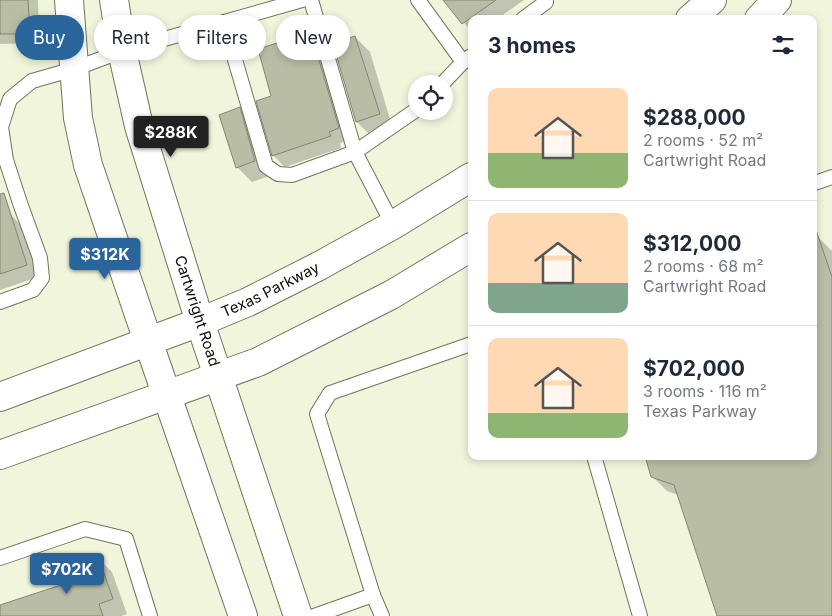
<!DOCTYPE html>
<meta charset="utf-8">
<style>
body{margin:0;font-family:Inter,sans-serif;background:#f6f6f7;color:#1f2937;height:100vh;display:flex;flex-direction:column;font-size:19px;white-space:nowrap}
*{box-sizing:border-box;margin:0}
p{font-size:16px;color:#747a83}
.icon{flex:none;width:28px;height:28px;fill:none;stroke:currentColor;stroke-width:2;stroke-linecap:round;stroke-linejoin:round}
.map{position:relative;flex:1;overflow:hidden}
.details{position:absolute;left:468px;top:15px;width:349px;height:445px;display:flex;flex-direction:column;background:#fff;border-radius:10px;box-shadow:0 2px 8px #0003}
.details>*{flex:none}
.hud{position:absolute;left:15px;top:15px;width:378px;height:45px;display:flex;gap:10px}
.tools{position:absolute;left:408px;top:75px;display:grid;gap:10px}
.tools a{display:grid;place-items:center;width:45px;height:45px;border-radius:50%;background:#fff;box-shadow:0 2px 8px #0003;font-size:25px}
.price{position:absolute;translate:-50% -42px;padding:0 11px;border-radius:5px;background:#29649b;color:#fff;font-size:16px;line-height:32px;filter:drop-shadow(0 1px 2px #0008)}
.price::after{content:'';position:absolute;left:50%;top:30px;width:15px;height:11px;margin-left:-8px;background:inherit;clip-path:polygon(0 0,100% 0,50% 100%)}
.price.current{background:#222;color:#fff}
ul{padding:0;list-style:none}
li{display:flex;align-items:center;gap:15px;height:125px;padding:0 20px}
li+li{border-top:1px solid #e0e1e3}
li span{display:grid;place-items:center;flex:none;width:140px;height:100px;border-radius:10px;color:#555}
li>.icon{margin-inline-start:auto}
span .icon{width:60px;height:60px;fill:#fffc;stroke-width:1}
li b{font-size:21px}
h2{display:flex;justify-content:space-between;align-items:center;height:60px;padding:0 20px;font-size:21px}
.tag{padding:0 18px;border-radius:22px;background:#fff;box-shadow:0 2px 8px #0003;font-size:18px;line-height:45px}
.tag.current{background:#29649b;color:#fff}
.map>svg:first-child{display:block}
.shadow{fill:#0003}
.building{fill:#b9bda5;stroke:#838770}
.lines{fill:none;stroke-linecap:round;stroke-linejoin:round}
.service-casing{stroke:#70745d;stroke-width:16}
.minor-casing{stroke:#70745d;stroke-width:30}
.primary-casing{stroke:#70745d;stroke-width:30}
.service{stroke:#fff;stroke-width:14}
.minor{stroke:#fff;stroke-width:28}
.primary{stroke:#fff;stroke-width:28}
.labels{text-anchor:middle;stroke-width:4;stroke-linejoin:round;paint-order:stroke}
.street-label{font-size:15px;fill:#0b0c05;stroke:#fff}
</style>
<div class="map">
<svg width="832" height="616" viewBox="0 0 832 616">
<rect width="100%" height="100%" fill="#f0f5dc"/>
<!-- shadow -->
<g class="shadow">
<polygon points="0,0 38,0 39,43 0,44"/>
<polygon points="445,0 524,0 497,19 471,19 471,31"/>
<polygon points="298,37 310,49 311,53 316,51 328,63 350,140 340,143 341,148 285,167 273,155 273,97"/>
<polygon points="355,37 370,52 393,129 371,136 357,122"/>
<polygon points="239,109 254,123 269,176 252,182 237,167"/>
<polygon points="10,214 22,226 38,277 0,290 0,217"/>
<polygon points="818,237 832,251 832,616 720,616 678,495 667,491 652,476 812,456"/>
<polygon points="98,558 112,572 127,614 121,616 0,616 0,607 66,584"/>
</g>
<!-- building -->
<g class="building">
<polygon points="0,0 28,0 30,34 0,34"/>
<polygon points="443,0 496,0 462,24"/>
<polygon points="299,36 305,54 316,50 339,128 329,132 331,136 272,156 256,101 271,96 258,49"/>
<polygon points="355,36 380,114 356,122 333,44"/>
<polygon points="240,107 255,161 236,168 219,115"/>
<polygon points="4,193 27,265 0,274 0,194"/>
<polygon points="816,230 832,277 832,616 717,616 674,485 651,477 645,456 812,456 812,231"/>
<polygon points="98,556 113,599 99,604 103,616 0,616 0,605 64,584 59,572"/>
</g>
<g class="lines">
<!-- service casing -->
<g class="service-casing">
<g id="service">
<polyline points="311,0 355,152 393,225"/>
<polyline points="418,0 463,62"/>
<polyline points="523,19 546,2 545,0"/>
<polyline points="224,22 266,166 278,174 292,175 355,152 416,110"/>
<polyline points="442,84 463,62 471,56"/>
<polyline points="812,184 832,177"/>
<polyline points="0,302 33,290 42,278 40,258 20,203 6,160 1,127 10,99 32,81 74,69 122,51 302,0"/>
<polyline points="594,456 640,616"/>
<polyline points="0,558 85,529 126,539 150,616"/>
<polyline points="314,616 373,595"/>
<polyline points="382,616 373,595 317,414 330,393 471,344"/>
</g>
</g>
<!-- minor casing -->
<g class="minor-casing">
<g id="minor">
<polyline points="69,0 78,118 88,165 148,341"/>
<polyline points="114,0 122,51 139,126 200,322"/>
</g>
</g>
<!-- primary casing -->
<g class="primary-casing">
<g id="primary">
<polyline points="690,19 712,0"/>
<polyline points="759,19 777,0"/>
<polyline points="200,322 298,616"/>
<polyline points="148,341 243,616"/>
<path id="s1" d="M0,397l200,-75 48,-20 71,-36 74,-41 78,-48"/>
<polyline points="0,455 258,362 391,295 471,247"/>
</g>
</g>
<!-- service -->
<use href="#service" class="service"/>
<!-- minor -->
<use href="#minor" class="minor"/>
<!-- primary -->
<use href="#primary" class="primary"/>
</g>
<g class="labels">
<!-- street labels -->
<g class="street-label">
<text dy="5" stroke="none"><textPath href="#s1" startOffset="291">Texas Parkway</textPath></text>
<text transform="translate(197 311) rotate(72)" y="5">Cartwright Road</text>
</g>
</g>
</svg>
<div class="tools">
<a><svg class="icon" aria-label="locate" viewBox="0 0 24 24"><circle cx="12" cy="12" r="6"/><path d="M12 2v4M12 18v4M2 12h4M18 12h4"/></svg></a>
</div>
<b class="price current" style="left:171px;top:158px">$288K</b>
<b class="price" style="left:105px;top:280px">$312K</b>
<b class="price" style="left:67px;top:595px">$702K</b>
<div class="hud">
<a class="tag current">Buy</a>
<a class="tag">Rent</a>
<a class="tag">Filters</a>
<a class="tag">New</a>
</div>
<section class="details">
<h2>3 homes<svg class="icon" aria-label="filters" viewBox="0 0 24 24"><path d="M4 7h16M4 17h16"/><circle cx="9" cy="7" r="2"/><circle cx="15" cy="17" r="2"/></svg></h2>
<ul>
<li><span style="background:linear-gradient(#ffd9b3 65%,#8fb573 0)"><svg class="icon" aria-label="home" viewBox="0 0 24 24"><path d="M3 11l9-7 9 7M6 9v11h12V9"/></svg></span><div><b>$288,000</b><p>2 rooms · 52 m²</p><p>Cartwright Road</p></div></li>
<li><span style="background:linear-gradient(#ffd9b3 70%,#7fa58c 0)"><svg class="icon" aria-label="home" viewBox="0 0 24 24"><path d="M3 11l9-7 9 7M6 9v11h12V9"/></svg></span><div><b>$312,000</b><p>2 rooms · 68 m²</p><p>Cartwright Road</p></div></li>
<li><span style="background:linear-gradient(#ffd9b3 75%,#8fb573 0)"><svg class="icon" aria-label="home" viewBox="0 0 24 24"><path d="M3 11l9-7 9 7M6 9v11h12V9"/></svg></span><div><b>$702,000</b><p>3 rooms · 116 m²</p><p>Texas Parkway</p></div></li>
</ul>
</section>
</div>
